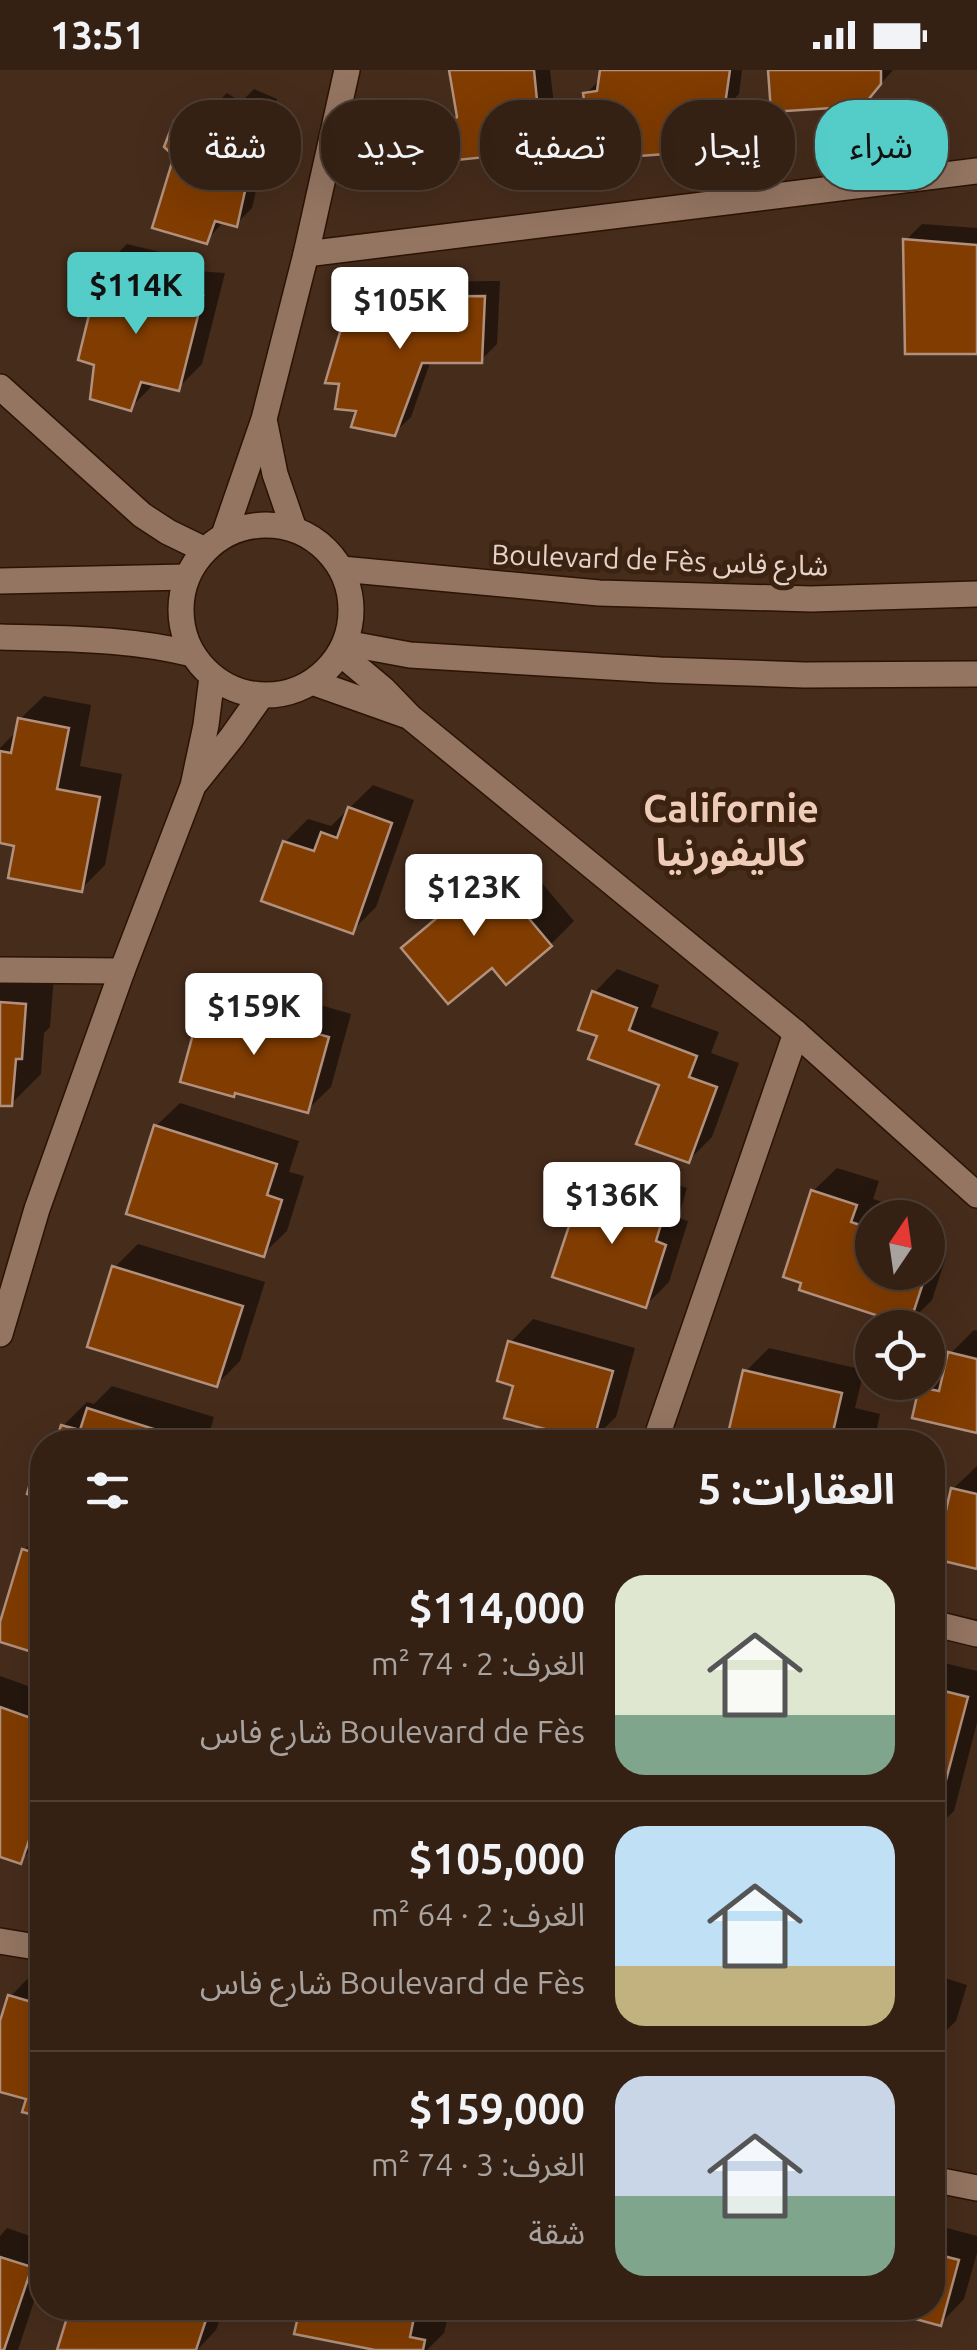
<!DOCTYPE html>
<html lang="ar">
<meta charset="utf-8">
<style>
body{margin:0;font-family:Ubuntu,"Noto Sans Arabic",sans-serif;background:#3c291d;color:#f1f3f6;direction:rtl;height:100vh;display:flex;flex-direction:column;font-size:38px;white-space:nowrap}
*{box-sizing:border-box;margin:0}
p{font-size:32px;color:#a9a3a0}
.icon{flex:none;width:55px;height:55px;fill:none;stroke:currentColor;stroke-width:2;stroke-linecap:round;stroke-linejoin:round}
.map{position:relative;flex:1;overflow:hidden;direction:ltr}
.side{position:absolute;left:30px;top:1360px;width:915px;height:890px;display:flex;flex-direction:column;background:#342114;border-radius:40px;box-shadow:0 10px 40px #0002,0 0 0 2px #4e3e34;direction:rtl}
.side>*{flex:none}
.hud{position:absolute;left:30px;top:30px;width:918px;height:90px;direction:rtl;display:flex;gap:20px}
.needle{width:65px;rotate:13deg}
.buttons{position:absolute;left:855px;top:1130px;display:grid;gap:20px}
.buttons a{display:grid;place-items:center;width:90px;height:90px;border-radius:50%;background:#342114;box-shadow:0 10px 40px #0002,0 0 0 2px #4e3e34;font-size:50px}
.price{position:absolute;translate:-50% -85px;padding:0 22px;border-radius:10px;background:#fff;color:#222;font-size:32px;line-height:65px;filter:drop-shadow(0 2px 5px #0008)}
.price::after{content:'';position:absolute;left:50%;top:60px;width:30px;height:22px;margin-left:-15px;background:inherit;clip-path:polygon(0 0,100% 0,50% 100%)}
.price.selected{background:#54cdc8;color:#111}
ul{padding:0;list-style:none}
li{display:flex;align-items:center;gap:30px;height:250px;padding:0 50px}
li+li{border-top:2px solid #4e3e34}
li span{display:grid;place-items:center;flex:none;width:280px;height:200px;border-radius:30px;color:#555}
li>.icon{margin-inline-start:auto}
span .icon{width:120px;height:120px;fill:#fffc;stroke-width:1}
li b{font-size:42px}
h2{display:flex;justify-content:space-between;align-items:center;height:120px;padding:0 50px;font-size:42px}
.pill{padding:0 35px;border-radius:40px;background:#342114;box-shadow:0 10px 40px #0002,0 0 0 2px #4e3e34;font-size:35px;line-height:90px}
.pill.selected{background:#54cdc8;color:#111}
.status{display:flex;justify-content:space-between;align-items:center;height:70px;padding:0 50px;background:#342114;direction:ltr}
.status svg{height:28px;fill:currentColor}
.map>svg:first-child{display:block}
.shadow{fill:#0007}
.building{fill:#803c01;stroke:#b1907d;stroke-width:2.5}
.lines{fill:none;stroke-linecap:round;stroke-linejoin:round}
.street-casing{stroke:#2c1304;stroke-width:28}
.secondary-casing{stroke:#2c1304;stroke-width:28}
.street{stroke:#947562;stroke-width:25}
.secondary{stroke:#947562;stroke-width:25}
.labels{text-anchor:middle;stroke-width:10;stroke-linejoin:round;paint-order:stroke}
.street-label{font-size:28px;fill:#e5d3c9;stroke:#3b2211}
.district-label{font-size:38px;font-weight:bold;fill:#efccb8;stroke:#3b2211}
</style>
<div class="status"><b>13:51</b><svg viewBox="0 0 49 12"><path d="M0 12V9h3v3zM5 12V6h3v6zM10 12V3h3v9zM15 12V0h3v12zM26 1h20v11H26zM47 4h2v5h-2z"/></svg></div>
<div class="map">
<svg width="977" height="2280" viewBox="0 0 977 2280">
<rect width="100%" height="100%" fill="#462c1b"/>
<!-- shadow -->
<g class="shadow">
<polygon points="451,0 550,0 557,62 541,78 460,45"/>
<polygon points="603,0 742,0 739,24 723,40 703,37 707,63 691,79 615,65 586,24 601,8"/>
<polygon points="770,0 893,0 879,16"/>
<polygon points="254,19 277,29 252,138 236,154 224,151 206,171 176,85 176,52 192,36 210,43 211,39 227,23 241,32"/>
<polygon points="922,154 977,158 977,281 906,170"/>
<polygon points="127,174 172,185 169,199 225,203 202,294 178,318 154,314 130,338 103,198"/>
<polygon points="500,211 497,274 481,290 431,290 411,347 394,363 359,339 348,243 366,226 383,212"/>
<polygon points="44,626 91,635 80,696 122,704 105,795 81,819 17,774 0,771 0,678 18,660 20,649"/>
<polygon points="373,715 414,730 376,837 352,861 285,772 308,749 331,756"/>
<polygon points="519,786 574,851 550,875 492,894 404,878 439,845 426,830 473,787 492,808"/>
<polygon points="617,899 659,915 651,937 719,962 711,983 739,993 712,1067 688,1091 662,1013 594,923"/>
<polygon points="0,901 54,905 50,957 44,963 41,1004 11,1034 0,1033"/>
<polygon points="228,908 351,944 331,1017 307,1040 237,1021 205,932"/>
<polygon points="180,1033 299,1071 289,1102 304,1106 287,1161 263,1184 156,1056"/>
<polygon points="608,1092 687,1118 678,1148 688,1151 669,1212 646,1235 585,1116"/>
<polygon points="837,1098 879,1111 873,1129 929,1147 928,1153 928,1148 872,1148 872,1202 928,1202 928,1181 946,1187 932,1230 909,1253 813,1121"/>
<polygon points="138,1174 265,1212 240,1291 217,1314 114,1198"/>
<polygon points="533,1249 635,1278 616,1347 592,1370 516,1315 510,1273"/>
<polygon points="974,1260 977,1261 977,1360 922,1318 945,1294 948,1295 950,1284"/>
<polygon points="769,1278 864,1300 855,1338 880,1344 875,1368 870,1372 729,1372 745,1302"/>
<polygon points="112,1316 214,1347 207,1372 58,1372 63,1356 87,1332 94,1334"/>
<polygon points="977,1396 977,1497 953,1419"/>
<polygon points="42,1462 42,1582 0,1569 0,1560 24,1480"/>
<polygon points="932,1590 977,1601 977,1653 954,1741 932,1762"/>
<polygon points="0,1606 42,1621 42,1769 20,1791 0,1784"/>
<polygon points="33,1903 42,1906 42,2045 26,2040 29,2028 0,2019 0,1960 10,1927"/>
<polygon points="932,1904 967,1915 956,1951 932,1974"/>
<polygon points="932,2154 977,2166 977,2183 964,2229 941,2253 884,2238 932,2238"/>
<polygon points="7,2158 42,2170 42,2207 18,2280 0,2280 0,2166"/>
<polygon points="73,2238 224,2238 216,2260 197,2280 59,2280"/>
<polygon points="302,2238 433,2238 432,2243 448,2247 444,2263 427,2280 388,2280 297,2262"/>
</g>
<!-- building -->
<g class="building">
<polygon points="449,0 534,0 542,81 457,90 446,55 457,47"/>
<polygon points="600,0 730,0 724,42 684,38 692,82 613,88 613,68 590,71 583,23 597,21"/>
<polygon points="768,0 881,0 881,14 863,36 771,42"/>
<polygon points="236,34 262,45 237,157 215,151 207,174 152,158 174,86 164,77 174,51 205,63 209,38 232,51"/>
<polygon points="903,169 977,175 977,284 905,284"/>
<polygon points="101,196 150,208 147,222 203,226 179,321 141,312 131,341 90,329 94,295 78,290"/>
<polygon points="485,226 482,293 422,293 395,366 351,357 356,341 335,339 339,314 325,313 346,242 364,227"/>
<polygon points="18,648 69,658 57,719 100,727 82,822 8,808 14,776 0,773 0,681 11,683"/>
<polygon points="348,737 392,753 353,864 261,831 283,771 314,781 321,762 337,768"/>
<polygon points="494,807 552,876 506,915 492,898 448,934 401,878 438,847 423,830 448,808 467,829"/>
<polygon points="592,921 637,938 629,960 697,986 689,1007 717,1017 689,1093 636,1074 659,1015 588,989 597,966 578,960"/>
<polygon points="202,931 329,967 308,1043 235,1023 234,1027 180,1012"/>
<polygon points="0,932 26,934 22,989 16,989 12,1036 0,1036"/>
<polygon points="154,1055 277,1094 267,1125 282,1130 264,1187 126,1144"/>
<polygon points="583,1114 665,1141 656,1171 666,1175 646,1238 552,1207"/>
<polygon points="811,1120 857,1135 851,1152 872,1159 872,1202 901,1202 924,1210 909,1256 799,1220 801,1213 783,1207"/>
<polygon points="112,1196 243,1236 217,1317 87,1277"/>
<polygon points="508,1271 613,1301 593,1372 504,1348 513,1316 497,1311"/>
<polygon points="948,1282 977,1289 977,1363 912,1348 919,1317 939,1321"/>
<polygon points="743,1300 842,1323 833,1362 858,1367 857,1372 726,1372"/>
<polygon points="87,1338 192,1371 191,1372 56,1372 61,1355 80,1360"/>
<polygon points="36,1392 42,1394 42,1429 27,1424"/>
<polygon points="951,1418 977,1424 977,1499 935,1489"/>
<polygon points="22,1479 42,1485 42,1585 0,1572 0,1552"/>
<polygon points="932,1618 968,1627 932,1763"/>
<polygon points="0,1637 42,1652 42,1732 21,1794 0,1787"/>
<polygon points="8,1925 42,1935 42,2047 22,2042 26,2029 0,2022 0,1951"/>
<polygon points="932,1934 945,1938 933,1977 932,1977"/>
<polygon points="932,2183 959,2190 941,2256 875,2238 932,2238"/>
<polygon points="0,2187 32,2197 4,2280 0,2280"/>
<polygon points="70,2238 210,2238 196,2280 57,2280"/>
<polygon points="300,2238 416,2238 410,2267 425,2270 423,2280 375,2280 294,2264"/>
</g>
<g class="lines">
<!-- street casing -->
<g class="street-casing">
<g id="street">
<polyline points="306,184 977,101"/>
<polyline points="0,317 142,445 168,462 205,480"/>
<polyline points="265,354 275,404 294,459"/>
<polyline points="224,465 264,349 306,184 347,0"/>
<polyline points="340,583 383,619 410,647 796,963 977,1125"/>
<polyline points="312,612 405,645"/>
<polyline points="196,712 232,667 261,626"/>
<polyline points="0,900 122,901"/>
<polyline points="0,1264 37,1139 122,901 193,716 206,655 212,607"/>
<polyline points="655,1372 796,963"/>
<polyline points="932,1553 977,1564"/>
<polyline points="0,1871 42,1878"/>
<polyline points="932,2109 977,2118"/>
</g>
</g>
<!-- secondary casing -->
<g class="secondary-casing">
<g id="secondary">
<circle cx="266" cy="540" r="85"/>
<polyline points="341,499 599,523 811,529 977,524"/>
<polyline points="0,511 187,507"/>
<path d="M0,567c65,2 129,1 192,17"/>
<polyline points="345,573 410,585 660,600 804,605 977,604"/>
</g>
</g>
<!-- street -->
<use href="#street" class="street"/>
<!-- secondary -->
<use href="#secondary" class="secondary"/>
</g>
<g class="labels">
<!-- street labels -->
<g class="street-label">
<text transform="translate(660 490) rotate(2)" y="10">Boulevard de Fès شارع فاس</text>
</g>
<!-- district labels -->
<g class="district-label">
<text x="731" y="752">Californie<tspan x="731" dy="44">كاليفورنيا</tspan></text>
</g>
</g>
</svg>
<div class="buttons">
<a><svg class="needle" viewBox="-14 -14 28 28"><path d="M0-13l5 13h-10z" fill="#e53935"/><path d="M0 13l5-13h-10z" fill="#a9a3a0"/></svg></a>
<a><svg class="icon" aria-label="locate" viewBox="0 0 24 24"><circle cx="12" cy="12" r="6"/><path d="M12 2v4M12 18v4M2 12h4M18 12h4"/></svg></a>
</div>
<b class="price selected" style="left:136px;top:267px">$114K</b>
<b class="price" style="left:400px;top:282px">$105K</b>
<b class="price" style="left:474px;top:869px">$123K</b>
<b class="price" style="left:254px;top:988px">$159K</b>
<b class="price" style="left:612px;top:1177px">$136K</b>
<div class="hud">
<a class="pill selected">شراء</a>
<a class="pill">إيجار</a>
<a class="pill">تصفية</a>
<a class="pill">جديد</a>
<a class="pill">شقة</a>
</div>
<section class="side">
<h2>العقارات: 5<svg class="icon" aria-label="filters" viewBox="0 0 24 24"><path d="M4 7h16M4 17h16"/><circle cx="9" cy="7" r="2"/><circle cx="15" cy="17" r="2"/></svg></h2>
<ul>
<li><span style="background:linear-gradient(#dfe7d0 70%,#7fa58c 0)"><svg class="icon" aria-label="home" viewBox="0 0 24 24"><path d="M3 11l9-7 9 7M6 9v11h12V9"/></svg></span><div><b>$114,000</b><p>الغرف: 2 · 74 m²</p><p>Boulevard de Fès شارع فاس</p></div></li>
<li><span style="background:linear-gradient(#bfe0f5 70%,#c2b280 0)"><svg class="icon" aria-label="home" viewBox="0 0 24 24"><path d="M3 11l9-7 9 7M6 9v11h12V9"/></svg></span><div><b>$105,000</b><p>الغرف: 2 · 64 m²</p><p>Boulevard de Fès شارع فاس</p></div></li>
<li><span style="background:linear-gradient(#c9d6e8 60%,#7fa58c 0)"><svg class="icon" aria-label="home" viewBox="0 0 24 24"><path d="M3 11l9-7 9 7M6 9v11h12V9"/></svg></span><div><b>$159,000</b><p>الغرف: 3 · 74 m²</p><p>شقة</p></div></li>
</ul>
</section>
</div>
